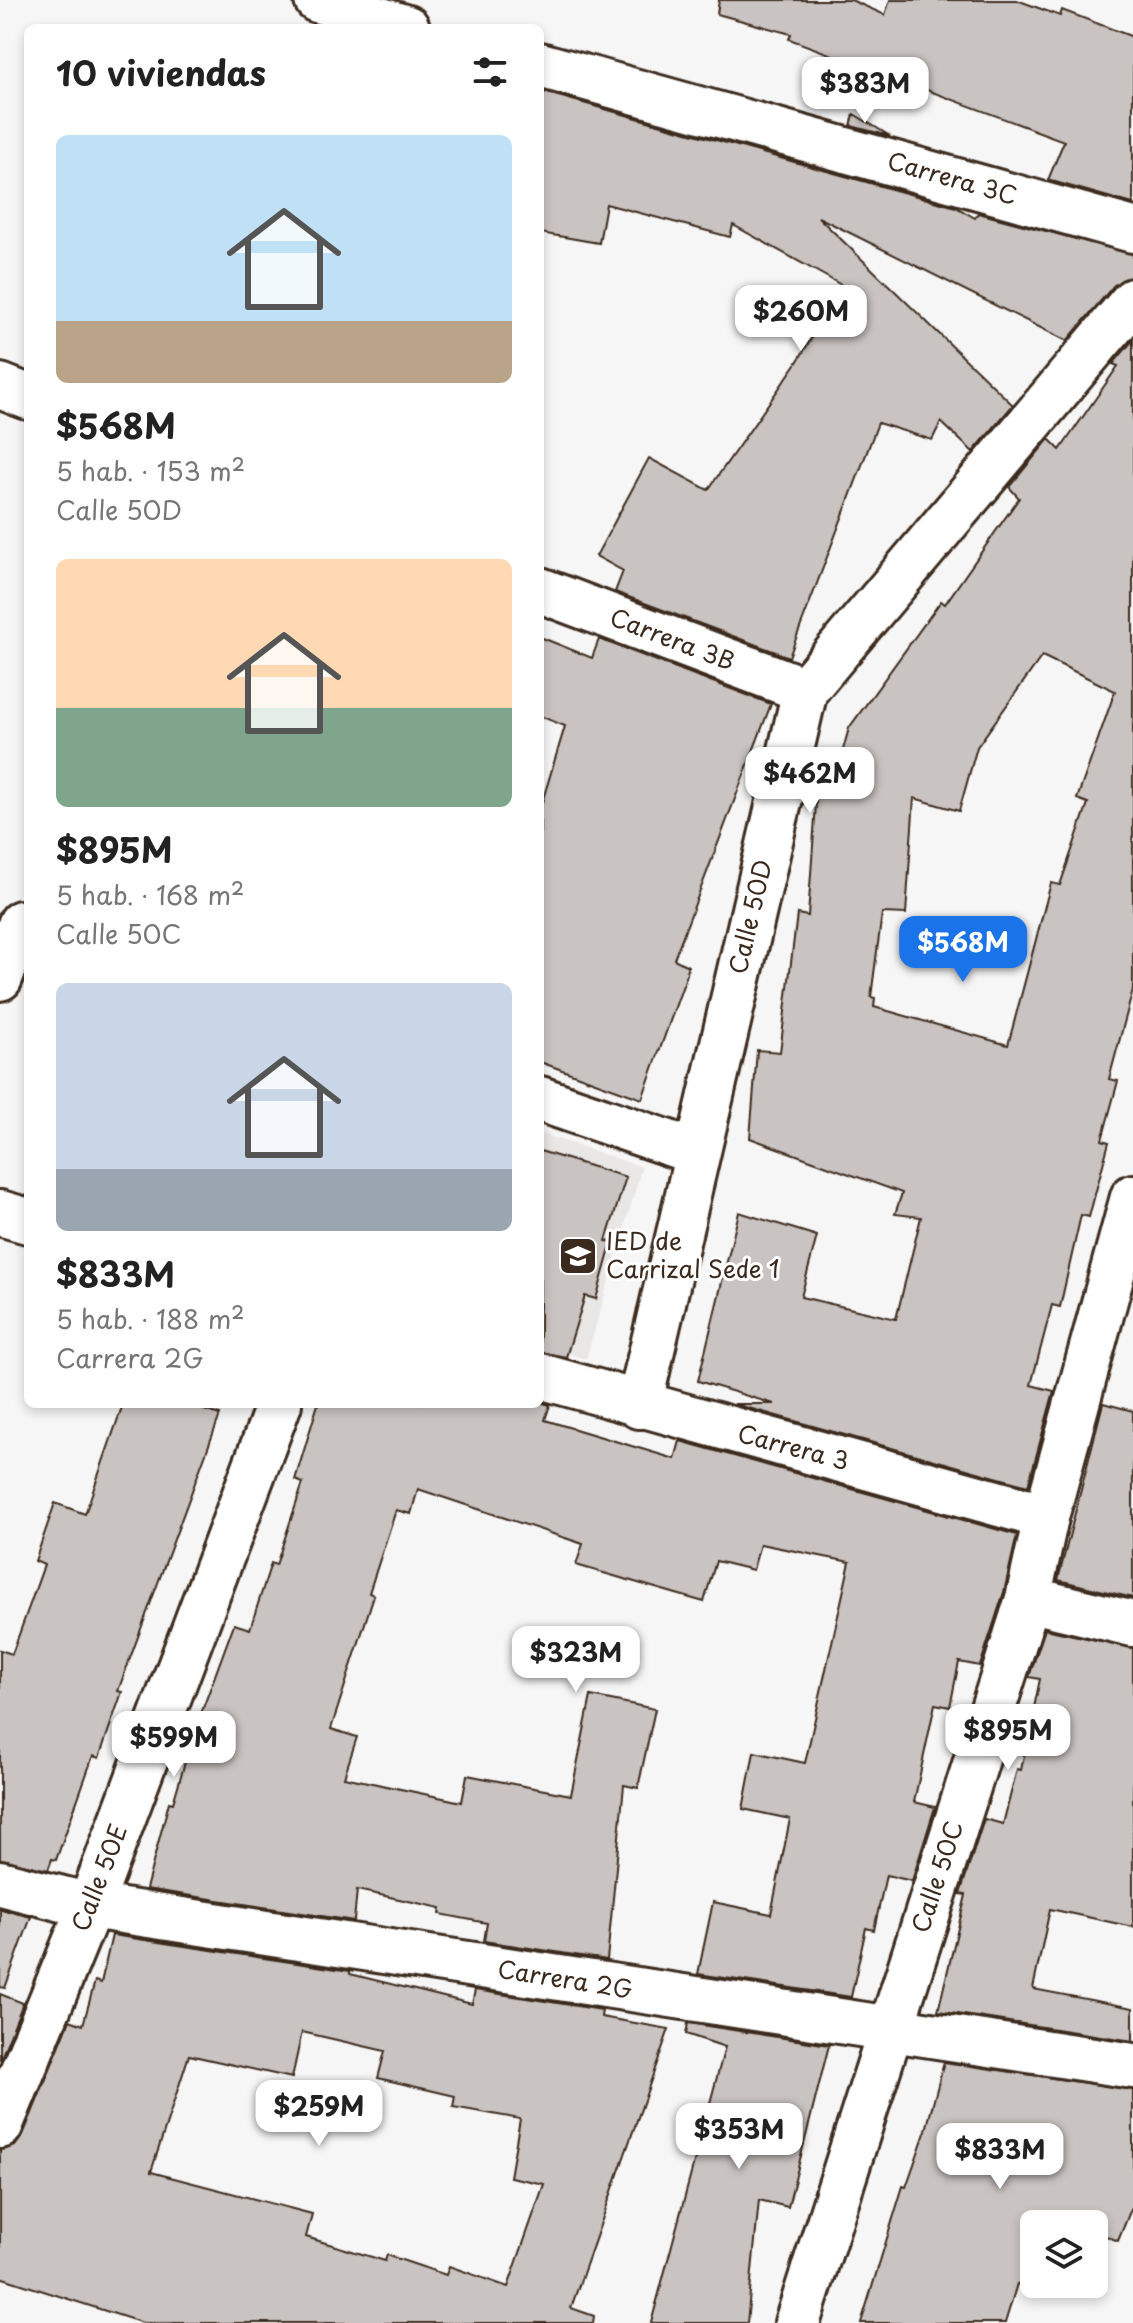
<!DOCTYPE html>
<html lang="es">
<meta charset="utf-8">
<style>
body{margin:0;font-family:"Playpen Sans",sans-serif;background:#f6f6f6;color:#222;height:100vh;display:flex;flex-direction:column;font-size:30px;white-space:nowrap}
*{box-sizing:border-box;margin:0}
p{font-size:26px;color:#767676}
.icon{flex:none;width:44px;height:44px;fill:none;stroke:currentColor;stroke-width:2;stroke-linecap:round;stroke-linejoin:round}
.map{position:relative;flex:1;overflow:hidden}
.side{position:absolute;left:24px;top:24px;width:520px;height:1384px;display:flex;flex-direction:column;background:#fff;border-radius:12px;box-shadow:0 4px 12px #0003}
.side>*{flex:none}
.controls{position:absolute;left:1020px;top:2210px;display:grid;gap:16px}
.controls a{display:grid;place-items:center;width:88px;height:88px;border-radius:12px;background:#fff;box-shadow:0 4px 12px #0003;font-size:40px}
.price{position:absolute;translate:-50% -68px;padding:0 18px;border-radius:16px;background:#fff;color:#222;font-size:26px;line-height:52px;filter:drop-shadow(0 2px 4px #0008)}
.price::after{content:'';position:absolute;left:50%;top:48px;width:24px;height:18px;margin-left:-12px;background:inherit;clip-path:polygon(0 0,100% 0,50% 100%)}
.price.active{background:#1a73e8;color:#fff}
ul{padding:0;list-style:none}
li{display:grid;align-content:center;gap:16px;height:424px;padding:0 32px}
li span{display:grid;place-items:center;height:248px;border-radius:12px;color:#555}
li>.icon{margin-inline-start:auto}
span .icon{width:144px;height:144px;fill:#fffc;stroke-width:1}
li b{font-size:34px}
h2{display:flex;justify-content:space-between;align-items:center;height:96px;padding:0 32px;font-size:34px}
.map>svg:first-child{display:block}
.built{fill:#e9e7e6}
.building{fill:#c9c3c1;stroke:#3b2a1e;stroke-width:2;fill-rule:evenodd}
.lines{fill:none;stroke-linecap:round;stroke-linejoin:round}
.street-casing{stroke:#3b2a1e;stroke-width:50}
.street{stroke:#fff;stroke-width:44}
.labels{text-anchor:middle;stroke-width:6;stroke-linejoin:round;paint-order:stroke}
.street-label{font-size:24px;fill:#3b2a1e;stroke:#fff}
.poi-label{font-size:24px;fill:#3b2a1e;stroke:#fff;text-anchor:start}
</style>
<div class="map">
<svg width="1133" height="2323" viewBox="0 0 1133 2323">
<rect width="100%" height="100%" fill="#f7f6f6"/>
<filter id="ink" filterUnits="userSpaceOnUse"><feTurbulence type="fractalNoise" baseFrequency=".0125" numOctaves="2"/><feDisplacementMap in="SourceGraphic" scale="16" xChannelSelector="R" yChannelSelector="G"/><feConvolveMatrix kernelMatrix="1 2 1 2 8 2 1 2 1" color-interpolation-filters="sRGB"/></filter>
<g filter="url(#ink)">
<!-- built -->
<polygon class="built" points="540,1133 642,1167 586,1359 540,1345"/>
<!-- building -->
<g class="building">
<polygon points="719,0 851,0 885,15 890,0 1017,0 1060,16 1062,10 1133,37 1133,204 1048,180 1064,141 789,39 791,34 717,14"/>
<polygon points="540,91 956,207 975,218 978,213 1133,254 1133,277 1114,285 1067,341 818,217 1013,405 973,452 941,422 932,440 878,423 789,657 615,592 623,571 596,556 649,458 708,490 796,364 843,286 733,225 730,237 606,204 599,243 540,233"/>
<polygon points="854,114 890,136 851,126"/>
<path d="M1133,340v650l-24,89 9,2 -16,59 7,2 -20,75 -8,-2 -21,92 -8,-2 -21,80 23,6 -26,95 -294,-82h40l-76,-23 41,-169 78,24 -16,61 95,22 25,-102 -26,-3 7,-21 -152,-55 7,-88 23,2 17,-138 11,2 9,-127 15,1 17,-62 92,-127 4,3 74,-106 -10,-11 40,-48 11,11 58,-84 -5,-2zM1042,656l73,35 -38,108 11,4 -28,82 -9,-2 -43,162 -134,-38 1,-9 -4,-1 11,-84 24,1 8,-116 45,13 18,-64z"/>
<polygon points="540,637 592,658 599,639 771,704 674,959 688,966 687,974 642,1099 540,1062 540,809 565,726 540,716"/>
<polygon points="540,1151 626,1177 606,1241 612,1242 596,1299 585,1296 566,1357 540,1352"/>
<polygon points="540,1402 550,1405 545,1420 675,1459 680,1441 1017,1535 1004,1592 980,1666 959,1662 950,1707 935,1704 914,1802 935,1807 912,1881 886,1875 874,1930 866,1928 851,1997 698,1974 713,1902 771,1914 790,1819 743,1809 754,1752 805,1763 850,1562 760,1544 753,1570 716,1561 704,1602 576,1565 583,1544 418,1489 411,1514 396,1510 369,1593 374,1595 331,1729 357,1737 344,1777 462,1802 467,1775 571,1795 591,1696 655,1709 638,1788 624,1785 607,1960 484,1941 487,1923 440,1914 441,1908 357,1890 354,1921 146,1889 169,1802 173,1803 192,1738 234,1624 250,1629 271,1563 276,1565 303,1483 295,1480 318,1404"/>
<polygon points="1103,1403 1133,1411 1133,1598 1058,1580"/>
<polygon points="123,1404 185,1404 220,1415 118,1691 122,1692 99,1758 93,1756 56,1860 52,1859 48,1870 0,1859 0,1650 12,1654 44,1565 35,1561 55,1503 85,1514"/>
<polygon points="1045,1629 1133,1648 1133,1927 1050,1909 1033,1989 1133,2008 1133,2041 938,2011 966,1895 960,1894 984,1819 1003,1824 1017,1769 1021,1770 1040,1679 1029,1677"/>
<polygon points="0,1909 31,1917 5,1988 0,1987"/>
<path d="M112,1935l238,36v3l122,30 3,-14 127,20 -1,7 68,12 -98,279 23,8 -1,7h-450l-143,-46v-127l15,-4 8,-11 47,-115 13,5 12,-44 6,2zM302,2032l83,19 -7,27 77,18 -2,11 67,12 -10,58 34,7 -36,103 -59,-21 -3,9 -59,-20 -2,6 -79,-24 6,-23 -161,-42 38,-117 103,23z"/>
<polygon points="0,1994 23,2003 0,2060"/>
<polygon points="688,2023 829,2045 788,2207 759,2200 747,2323 651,2323 725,2047 686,2034"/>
<polygon points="944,2062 1133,2090 1133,2204 1118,2241 1094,2231 1094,2224 1076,2224 1046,2212 1043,2224 1034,2224 1034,2254 1025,2286 1017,2284 1005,2323 861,2323 903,2186 906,2187 926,2130"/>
</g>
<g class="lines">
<!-- street casing -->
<g class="street-casing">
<g id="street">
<polyline points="317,0 407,28"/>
<polyline points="540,65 1133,230"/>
<polyline points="0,386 28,397"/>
<polyline points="540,590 805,690"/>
<polyline points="0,978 21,923"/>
<polyline points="540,1099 695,1152"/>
<polyline points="0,1213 28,1221"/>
<polyline points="540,1376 1046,1517"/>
<polyline points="639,1406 805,690 1133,301"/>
<polyline points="1028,1599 1133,1624"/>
<polyline points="0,1883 90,1906 1133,2066"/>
<polyline points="0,2126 90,1906 279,1404"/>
<polyline points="797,2323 1028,1599 1046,1517 1133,1197"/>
</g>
</g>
<!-- street -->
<use href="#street" class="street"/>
</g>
</g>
<!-- icons -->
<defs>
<g id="school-square" transform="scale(2)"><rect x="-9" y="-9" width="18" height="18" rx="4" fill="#3b2a1e" stroke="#fff"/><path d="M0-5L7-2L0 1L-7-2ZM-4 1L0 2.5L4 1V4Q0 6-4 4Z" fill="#fff"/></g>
</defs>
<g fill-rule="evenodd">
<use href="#school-square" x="578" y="1256"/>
</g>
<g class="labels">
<!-- street labels -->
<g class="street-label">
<text transform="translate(952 179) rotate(16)" y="8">Carrera 3C</text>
<text transform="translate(672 640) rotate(21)" y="8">Carrera 3B</text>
<text transform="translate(751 917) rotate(-77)" y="8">Calle 50D</text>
<text transform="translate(793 1448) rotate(15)" y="8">Carrera 3</text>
<text transform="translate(938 1877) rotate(-72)" y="8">Calle 50C</text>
<text transform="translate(100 1878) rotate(-69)" y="8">Calle 50E</text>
<text transform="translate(565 1980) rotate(9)" y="8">Carrera 2G</text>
</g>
<!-- poi labels -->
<g class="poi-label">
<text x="606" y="1250">IED de<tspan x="606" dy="28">Carrizal Sede 1</tspan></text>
</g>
</g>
</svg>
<div class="controls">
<a><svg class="icon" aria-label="layers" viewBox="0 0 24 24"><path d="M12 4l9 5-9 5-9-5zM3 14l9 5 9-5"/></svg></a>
</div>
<b class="price" style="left:865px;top:125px">$383M</b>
<b class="price" style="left:801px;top:353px">$260M</b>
<b class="price" style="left:810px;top:815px">$462M</b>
<b class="price active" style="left:963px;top:984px">$568M</b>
<b class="price" style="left:576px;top:1694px">$323M</b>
<b class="price" style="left:1008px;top:1772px">$895M</b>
<b class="price" style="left:174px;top:1779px">$599M</b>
<b class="price" style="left:319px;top:2148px">$259M</b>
<b class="price" style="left:739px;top:2171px">$353M</b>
<b class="price" style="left:1000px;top:2191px">$833M</b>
<section class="side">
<h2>10 viviendas<svg class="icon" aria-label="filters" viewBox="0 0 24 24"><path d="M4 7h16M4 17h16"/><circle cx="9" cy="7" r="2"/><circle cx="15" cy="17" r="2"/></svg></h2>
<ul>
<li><span style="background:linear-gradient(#bfe0f5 75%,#b9a48a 0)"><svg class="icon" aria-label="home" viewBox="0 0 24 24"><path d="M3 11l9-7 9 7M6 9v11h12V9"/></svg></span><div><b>$568M</b><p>5 hab. · 153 m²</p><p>Calle 50D</p></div></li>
<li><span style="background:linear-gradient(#ffd9b3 60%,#7fa58c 0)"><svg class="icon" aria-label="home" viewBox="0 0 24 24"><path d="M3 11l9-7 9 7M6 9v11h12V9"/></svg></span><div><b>$895M</b><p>5 hab. · 168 m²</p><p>Calle 50C</p></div></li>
<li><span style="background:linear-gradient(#c9d6e8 75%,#9aa5b1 0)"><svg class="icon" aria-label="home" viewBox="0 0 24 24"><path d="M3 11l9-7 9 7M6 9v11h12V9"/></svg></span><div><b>$833M</b><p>5 hab. · 188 m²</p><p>Carrera 2G</p></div></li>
</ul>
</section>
</div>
